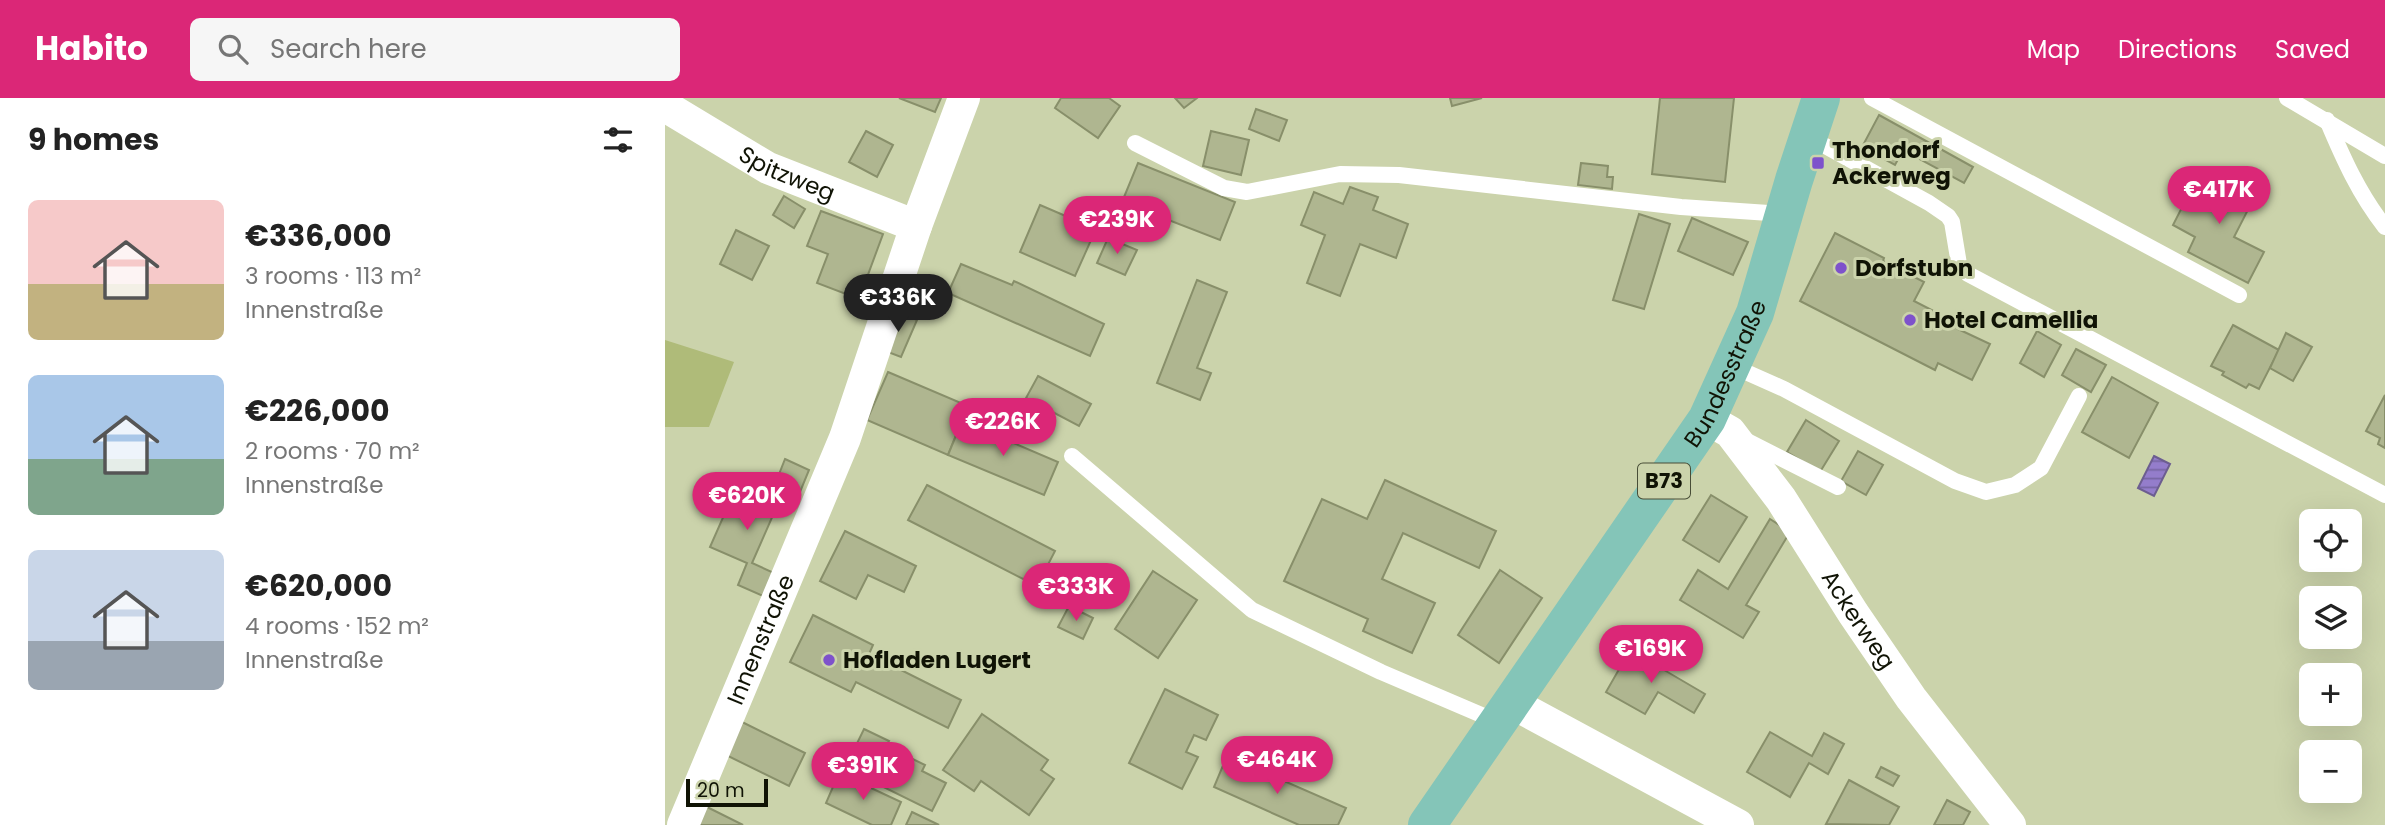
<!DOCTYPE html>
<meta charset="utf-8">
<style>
body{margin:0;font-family:Poppins,sans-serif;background:#f6f6f6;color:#222;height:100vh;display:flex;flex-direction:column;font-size:26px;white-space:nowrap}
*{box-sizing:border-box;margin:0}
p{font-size:23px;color:#767676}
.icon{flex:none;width:38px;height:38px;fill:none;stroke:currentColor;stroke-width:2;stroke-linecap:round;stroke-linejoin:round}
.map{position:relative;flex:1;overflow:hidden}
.details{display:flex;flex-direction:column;background:#fff;width:665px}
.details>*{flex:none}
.fabs{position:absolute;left:1634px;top:411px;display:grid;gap:14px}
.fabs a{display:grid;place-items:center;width:63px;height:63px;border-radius:10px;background:#fff;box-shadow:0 7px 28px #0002;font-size:35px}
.scale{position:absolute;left:21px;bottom:18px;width:82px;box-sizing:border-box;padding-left:7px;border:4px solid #101305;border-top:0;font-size:19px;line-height:24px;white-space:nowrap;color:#101305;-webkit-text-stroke:5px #cbd3ab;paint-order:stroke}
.price{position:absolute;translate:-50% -60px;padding:0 16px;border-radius:24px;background:#db2777;color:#fff;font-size:23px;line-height:46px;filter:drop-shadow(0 2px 4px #0008)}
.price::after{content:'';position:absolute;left:50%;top:42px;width:21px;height:16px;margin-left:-10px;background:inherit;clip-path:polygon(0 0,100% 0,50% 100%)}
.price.active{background:#222;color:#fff}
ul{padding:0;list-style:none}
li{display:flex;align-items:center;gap:21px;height:175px;padding:0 28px}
li span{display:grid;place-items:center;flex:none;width:196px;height:140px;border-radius:10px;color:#555}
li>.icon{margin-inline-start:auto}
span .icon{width:84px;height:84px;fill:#fffc;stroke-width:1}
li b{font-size:30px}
h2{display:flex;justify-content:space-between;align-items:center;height:84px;padding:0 28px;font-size:30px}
header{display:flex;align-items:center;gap:42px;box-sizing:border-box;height:98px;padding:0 35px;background:#db2777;color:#fff}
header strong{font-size:33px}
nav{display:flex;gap:38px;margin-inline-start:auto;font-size:24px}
.search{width:490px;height:63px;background:#f6f6f6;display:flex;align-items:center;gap:18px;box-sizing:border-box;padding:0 24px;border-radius:10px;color:#767676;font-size:26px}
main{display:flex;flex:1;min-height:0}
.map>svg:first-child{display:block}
.grass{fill:#afbb79}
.water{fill:url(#water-rules);stroke:#6c5d90;stroke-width:2}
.building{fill:#afb690;stroke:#888f6a;stroke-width:2}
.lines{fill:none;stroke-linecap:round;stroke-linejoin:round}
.service{stroke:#fff;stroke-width:16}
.minor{stroke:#fff;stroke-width:32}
.primary{stroke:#84c5b8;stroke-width:38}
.poi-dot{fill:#7e52cb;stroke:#cbd3ab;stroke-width:2.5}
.labels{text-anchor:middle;stroke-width:6;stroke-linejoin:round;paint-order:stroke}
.shield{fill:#cbd3ab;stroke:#484d37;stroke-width:2}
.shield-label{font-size:21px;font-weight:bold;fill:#101305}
.poi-label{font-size:23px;font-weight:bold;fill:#101305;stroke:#cbd3ab;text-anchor:start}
.street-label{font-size:23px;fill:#101305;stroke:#cbd3ab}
</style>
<header>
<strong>Habito</strong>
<div class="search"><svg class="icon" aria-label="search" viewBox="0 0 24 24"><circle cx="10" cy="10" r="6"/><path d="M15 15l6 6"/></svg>Search here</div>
<nav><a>Map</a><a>Directions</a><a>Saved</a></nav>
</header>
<main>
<section class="details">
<h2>9 homes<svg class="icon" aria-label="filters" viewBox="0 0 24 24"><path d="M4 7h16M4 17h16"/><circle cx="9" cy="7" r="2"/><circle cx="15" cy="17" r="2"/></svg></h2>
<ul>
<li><span style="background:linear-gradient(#f6c9c9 60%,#c2b280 0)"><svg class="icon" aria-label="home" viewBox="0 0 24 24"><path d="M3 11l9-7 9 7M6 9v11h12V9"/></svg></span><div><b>€336,000</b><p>3 rooms · 113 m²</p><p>Innenstraße</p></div></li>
<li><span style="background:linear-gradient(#a9c7e8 60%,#7fa58c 0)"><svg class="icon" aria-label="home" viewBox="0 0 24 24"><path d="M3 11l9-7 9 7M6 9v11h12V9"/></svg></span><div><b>€226,000</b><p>2 rooms · 70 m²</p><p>Innenstraße</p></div></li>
<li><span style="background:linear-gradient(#c9d6e8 65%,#9aa5b1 0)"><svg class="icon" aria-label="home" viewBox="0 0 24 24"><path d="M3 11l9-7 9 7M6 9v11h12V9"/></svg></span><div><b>€620,000</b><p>4 rooms · 152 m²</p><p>Innenstraße</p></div></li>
</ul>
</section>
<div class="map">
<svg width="1720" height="727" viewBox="0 0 1720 727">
<defs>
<pattern id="water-rules" width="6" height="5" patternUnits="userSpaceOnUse" patternTransform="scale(1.75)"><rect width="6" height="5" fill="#947dcb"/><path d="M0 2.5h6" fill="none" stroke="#7765a3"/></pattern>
</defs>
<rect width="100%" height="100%" fill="#cbd3ab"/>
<!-- grass -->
<polygon class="grass" points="0,242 69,264 44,329 0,329"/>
<!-- water -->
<polygon class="water" points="1489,358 1505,366 1489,398 1473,390"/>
<!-- building -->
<g class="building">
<polygon points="234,0 276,0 270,14"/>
<polygon points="396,0 444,0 455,8 433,40 390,10"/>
<polygon points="510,0 532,0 519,10"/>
<polygon points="785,0 817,0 787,8"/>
<polygon points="995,0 1069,0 1060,84 987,76"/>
<polygon points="591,11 622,22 614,43 584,31"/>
<polygon points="1214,17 1308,69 1299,85 1238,52 1230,67 1197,49"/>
<polygon points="201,33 228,47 212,79 184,64"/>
<polygon points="546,33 584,42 576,77 538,68"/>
<polygon points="473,65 570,104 555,142 457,104"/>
<polygon points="916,65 943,68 942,79 948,79 947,91 913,87"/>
<polygon points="1536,72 1589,100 1569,139 1599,154 1583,185 1523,154 1530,139 1508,127"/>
<polygon points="685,89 713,99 708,112 743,126 731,160 695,146 675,198 642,185 660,137 636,127 649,94 678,106"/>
<polygon points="119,98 140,111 129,130 108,117"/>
<polygon points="375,107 431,131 410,178 355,154"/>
<polygon points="156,113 218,136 194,201 152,185 163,156 142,148"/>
<polygon points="974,116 1005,126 979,211 948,202"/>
<polygon points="1027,120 1083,144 1068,177 1013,153"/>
<polygon points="71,132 104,148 87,182 55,166"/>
<polygon points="1170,135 1219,160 1218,163 1259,184 1249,203 1296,227 1293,231 1325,246 1307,282 1273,265 1270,272 1135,203"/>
<polygon points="443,140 472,152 460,177 432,165"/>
<polygon points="296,166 347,187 349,183 439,226 425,258 283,195"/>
<polygon points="532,182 562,194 532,270 546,275 535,302 492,285"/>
<polygon points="231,213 252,222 236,259 215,251"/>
<polygon points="1568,227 1614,252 1594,291 1584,286 1581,290 1557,277 1559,274 1546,268"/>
<polygon points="1372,233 1396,247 1379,279 1355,265"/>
<polygon points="1621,235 1647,249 1628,283 1605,270"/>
<polygon points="1411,251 1441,267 1426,294 1397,277"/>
<polygon points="223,274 303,308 283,357 202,322"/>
<polygon points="373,278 426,306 414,328 361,300"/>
<polygon points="1447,279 1493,305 1464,360 1417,334"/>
<polygon points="1720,297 1720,350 1713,346 1715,340 1701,333"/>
<polygon points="1141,322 1174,343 1155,374 1122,354"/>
<polygon points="297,323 393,364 379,397 283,357"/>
<polygon points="1193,353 1218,367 1201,397 1176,383"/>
<polygon points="120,361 144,372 135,394 111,384"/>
<polygon points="75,381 116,399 87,465 109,475 98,498 73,487 82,465 45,449"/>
<polygon points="720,382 831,433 814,470 738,435 717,481 770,505 747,555 698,533 703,521 619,483 657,401 702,421"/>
<polygon points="262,387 390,453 372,488 243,422"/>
<polygon points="1046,397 1082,419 1054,464 1018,442"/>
<polygon points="1105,421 1125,434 1081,507 1094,514 1078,540 1015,502 1033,472 1063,491"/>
<polygon points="180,433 251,468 239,494 203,477 191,501 155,483"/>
<polygon points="835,472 877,500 834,565 793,537"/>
<polygon points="488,473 532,502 493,560 450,531"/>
<polygon points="404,508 428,520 418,541 393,529"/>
<polygon points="148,517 208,547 204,556 296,602 283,630 191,584 186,594 125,564"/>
<polygon points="965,552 1040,596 1029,615 993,594 980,616 941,594"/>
<polygon points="500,591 553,617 541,642 529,637 521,654 533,659 517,691 464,665"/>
<polygon points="317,616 383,662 376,672 389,681 364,717 316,683 309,693 278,672"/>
<polygon points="73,622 140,655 124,688 57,655"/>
<polygon points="199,631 224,643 221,648 260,667 257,673 281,685 267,713 180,670"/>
<polygon points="1105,634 1147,658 1159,635 1179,646 1163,676 1144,665 1125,699 1082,674"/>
<polygon points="562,658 681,710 673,727 634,727 549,689"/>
<polygon points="1216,669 1234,678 1228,688 1211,679"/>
<polygon points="174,675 236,704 226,727 207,727 161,705"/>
<polygon points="1184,682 1234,709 1224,727 1161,726"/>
<polygon points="1282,702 1305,714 1298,727 1269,727"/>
<polygon points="38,707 78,727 29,727"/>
<polygon points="247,714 274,727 241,727"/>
</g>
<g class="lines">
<!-- service -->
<g class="service">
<polyline points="1207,0 1574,197"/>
<polyline points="1622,0 1720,58"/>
<path d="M1662,22c16,38 32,74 58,107"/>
<polyline points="1144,39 1264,105 1283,118 1287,124 1294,166 1303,176 1720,397"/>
<polyline points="470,45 559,90 582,94 675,76 734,77 1016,109 1118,116"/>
<polyline points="1065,267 1119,291 1290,383 1321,394 1350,387 1376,370 1414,298"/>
<polyline points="1078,341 1173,389"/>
<polyline points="407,358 587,512 716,574 833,624"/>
</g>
<!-- minor -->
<g class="minor">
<path id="s1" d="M0,8l103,62 148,58"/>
<path id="s2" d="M1042,321l23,13 51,67 72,114 58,85 99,127"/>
<polyline points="847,605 1073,727"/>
<path id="s3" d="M18,727l162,-387 71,-212 48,-128"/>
</g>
<!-- primary -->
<path class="primary" id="s4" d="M762,727l280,-406 48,-106 39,-133 27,-82"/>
</g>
<!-- markers -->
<g class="poi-dot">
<rect x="1146" y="58" width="14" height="14" rx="3.5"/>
<circle cx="1176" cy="170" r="7"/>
<circle cx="1245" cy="222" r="7"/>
<circle cx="164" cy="562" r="7"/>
</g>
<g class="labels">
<!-- shield labels -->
<rect class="shield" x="973" y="365.5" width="52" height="35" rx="5"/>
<g class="shield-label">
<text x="999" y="390">B73</text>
</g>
<!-- poi labels -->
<g class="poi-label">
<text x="1167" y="60">Thondorf<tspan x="1167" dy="26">Ackerweg</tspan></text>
<text x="1190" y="178">Dorfstubn</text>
<text x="1259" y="230">Hotel Camellia</text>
<text x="178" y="570">Hofladen Lugert</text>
</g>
<!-- street labels -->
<g class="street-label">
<text dy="8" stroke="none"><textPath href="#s1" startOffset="140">Spitzweg</textPath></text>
<text dy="8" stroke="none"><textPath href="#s4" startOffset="542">Bundesstraße</textPath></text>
<text dy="8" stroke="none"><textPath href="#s2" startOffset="254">Ackerweg</textPath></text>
<text dy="8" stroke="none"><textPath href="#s3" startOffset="201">Innenstraße</textPath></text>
</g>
</g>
</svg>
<div class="fabs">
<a><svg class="icon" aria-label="locate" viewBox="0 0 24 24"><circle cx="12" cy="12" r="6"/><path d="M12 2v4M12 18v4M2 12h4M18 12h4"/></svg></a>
<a><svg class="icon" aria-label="layers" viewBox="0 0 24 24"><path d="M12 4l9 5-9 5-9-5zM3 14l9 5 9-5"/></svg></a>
<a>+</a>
<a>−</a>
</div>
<div class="scale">20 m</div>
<b class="price" style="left:1554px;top:128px">€417K</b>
<b class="price" style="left:452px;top:158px">€239K</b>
<b class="price active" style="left:233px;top:236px">€336K</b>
<b class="price" style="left:338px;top:360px">€226K</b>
<b class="price" style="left:82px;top:434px">€620K</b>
<b class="price" style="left:411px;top:525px">€333K</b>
<b class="price" style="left:986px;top:587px">€169K</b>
<b class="price" style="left:612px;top:698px">€464K</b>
<b class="price" style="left:198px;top:704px">€391K</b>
</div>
</main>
